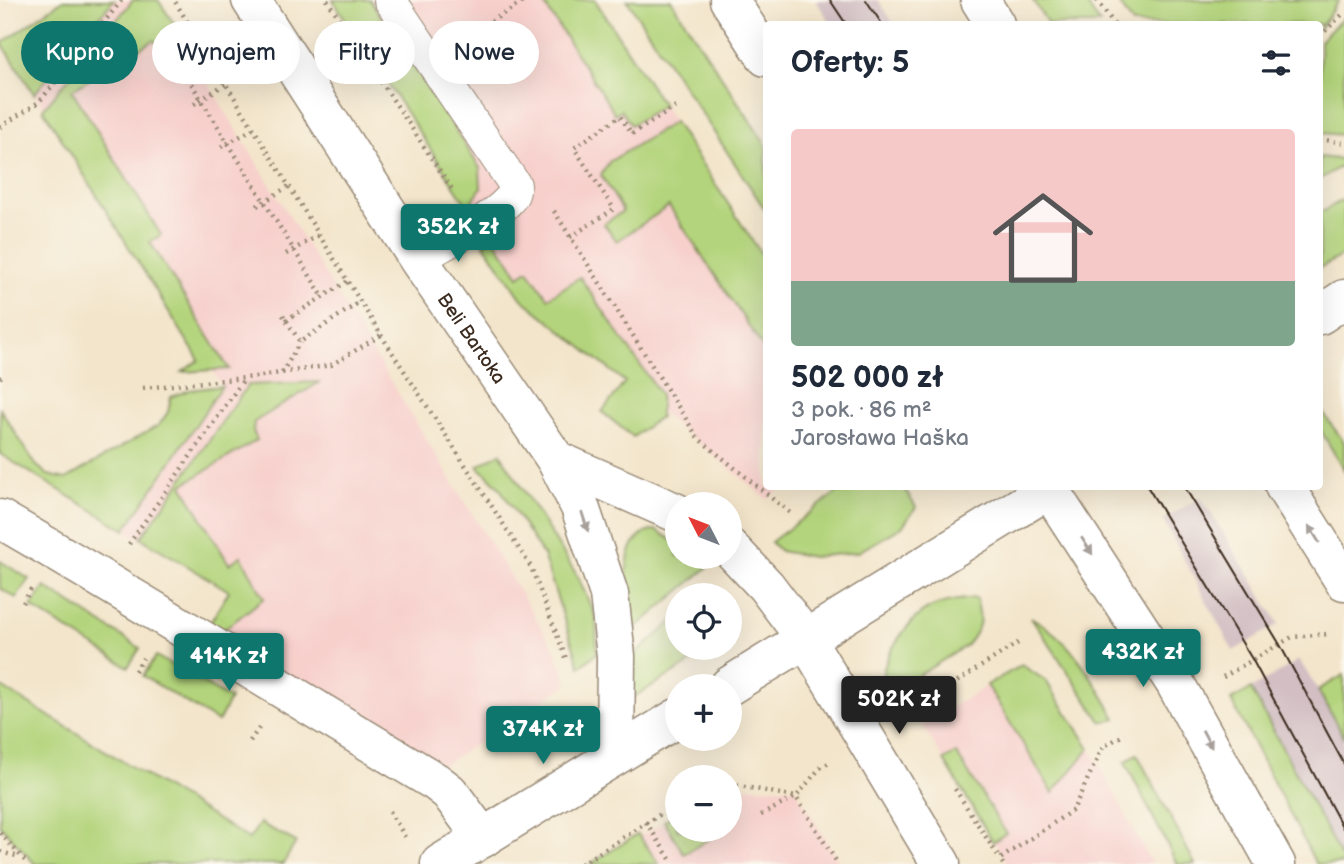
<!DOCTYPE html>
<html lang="pl">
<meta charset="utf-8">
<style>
body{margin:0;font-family:"Balsamiq Sans",sans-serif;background:#f6f6f7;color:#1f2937;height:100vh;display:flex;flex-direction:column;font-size:26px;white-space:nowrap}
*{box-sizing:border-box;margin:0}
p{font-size:23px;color:#747a83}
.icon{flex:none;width:38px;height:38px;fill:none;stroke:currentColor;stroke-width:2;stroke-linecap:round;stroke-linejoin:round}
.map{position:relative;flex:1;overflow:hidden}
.drawer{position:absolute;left:763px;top:21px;width:560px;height:469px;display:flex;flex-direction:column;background:#fff;border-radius:7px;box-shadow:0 7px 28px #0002}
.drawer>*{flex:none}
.hud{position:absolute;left:21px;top:21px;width:637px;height:63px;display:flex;gap:14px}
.needle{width:46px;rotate:312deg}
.tools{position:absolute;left:665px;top:492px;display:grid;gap:14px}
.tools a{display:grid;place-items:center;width:77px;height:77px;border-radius:50%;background:#fff;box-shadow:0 7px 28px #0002;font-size:35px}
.price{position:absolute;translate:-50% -60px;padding:0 16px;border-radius:7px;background:#0f766e;color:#fff;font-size:23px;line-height:46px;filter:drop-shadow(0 2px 4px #0008)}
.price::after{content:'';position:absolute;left:50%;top:42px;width:21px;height:16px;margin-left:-10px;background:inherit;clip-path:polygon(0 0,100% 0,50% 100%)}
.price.current{background:#222;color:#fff}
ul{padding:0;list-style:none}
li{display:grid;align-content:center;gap:14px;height:371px;padding:0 28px}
li span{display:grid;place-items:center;height:217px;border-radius:7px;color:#555}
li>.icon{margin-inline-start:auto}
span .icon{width:126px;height:126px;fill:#fffc;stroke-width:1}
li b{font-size:30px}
h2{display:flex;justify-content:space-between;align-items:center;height:84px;padding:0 28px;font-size:30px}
.tag{padding:0 24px;border-radius:32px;background:#fff;box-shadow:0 7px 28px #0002;font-size:24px;line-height:63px}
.tag.current{background:#0f766e;color:#fff}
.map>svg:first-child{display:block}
.built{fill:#f7d0cc}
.industrial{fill:#d2bec3}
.green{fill:#b3d47c;stroke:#777f4d;stroke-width:2}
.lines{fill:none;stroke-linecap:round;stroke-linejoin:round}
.service-casing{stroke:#978874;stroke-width:34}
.minor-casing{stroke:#978874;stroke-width:41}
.secondary-casing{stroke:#978874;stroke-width:41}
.path{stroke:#978874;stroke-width:4.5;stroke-dasharray:2 5;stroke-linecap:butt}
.service{stroke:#fff;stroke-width:32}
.minor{stroke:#fff;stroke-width:38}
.secondary{stroke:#fff;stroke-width:38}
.tram{stroke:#3b2a1e;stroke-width:2}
.oneway{fill:#a79f9a}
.labels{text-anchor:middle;stroke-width:7;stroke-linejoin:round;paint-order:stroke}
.street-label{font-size:19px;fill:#3b2a1e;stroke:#fbf7ec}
</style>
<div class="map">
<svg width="1344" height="864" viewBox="0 0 1344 864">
<rect width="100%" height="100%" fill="#fbf7ec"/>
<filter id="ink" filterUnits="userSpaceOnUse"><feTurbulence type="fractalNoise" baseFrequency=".0143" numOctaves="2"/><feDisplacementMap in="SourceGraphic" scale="14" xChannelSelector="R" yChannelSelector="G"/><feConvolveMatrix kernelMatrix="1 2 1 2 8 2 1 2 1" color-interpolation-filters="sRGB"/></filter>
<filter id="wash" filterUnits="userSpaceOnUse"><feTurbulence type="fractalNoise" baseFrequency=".00686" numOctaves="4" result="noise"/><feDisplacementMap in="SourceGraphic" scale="28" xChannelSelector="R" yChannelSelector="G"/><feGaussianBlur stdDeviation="1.57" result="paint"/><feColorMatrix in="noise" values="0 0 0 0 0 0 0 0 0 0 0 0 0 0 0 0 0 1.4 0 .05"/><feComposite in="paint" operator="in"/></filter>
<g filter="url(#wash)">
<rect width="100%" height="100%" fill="#f3e5cb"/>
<!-- built -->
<g class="built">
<polygon points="64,0 157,0 553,646 568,684 439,768 207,627 229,591 125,530 222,386 2,43"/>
<polygon points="333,0 594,0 766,261 766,486 784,487 767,499 522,299 484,244 468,207"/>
<polygon points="1022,665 1046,681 1090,748 1152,864 1008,864 922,725"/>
<polygon points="730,786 795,788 840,864 595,864 677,814 677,830 730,830"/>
</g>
<!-- industrial -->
<g class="industrial">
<polygon points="815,0 878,0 894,24 832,24"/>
<polygon points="1201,497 1279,624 1233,651 1163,520"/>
<polygon points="1299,660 1318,690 1344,738 1344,863 1251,689"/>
</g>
<!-- green -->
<g class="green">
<polygon points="63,0 114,0 34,94 2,43"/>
<polygon points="133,0 158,0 179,31 157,43 154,40 72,90 161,235 150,242 229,369 182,372 199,360 43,109"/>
<polygon points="333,0 370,0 480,168 481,188 468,207"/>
<polygon points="544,0 595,0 663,105 631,125 621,110 615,114 545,5"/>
<polygon points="627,0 671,0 766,145 766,211"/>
<polygon points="1033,0 1084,0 1100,24 1048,24"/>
<polygon points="1117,0 1339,0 1320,28 1320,24 1133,24"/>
<polygon points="1344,17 1344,135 1320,133 1320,41"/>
<polygon points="674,122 766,261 766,352 669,206 617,241 604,224 623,211 601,175 609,162"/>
<polygon points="1320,157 1344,160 1344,164 1320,179"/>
<polygon points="1344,199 1344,254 1320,268 1320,213"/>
<polygon points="494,238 519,276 528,270 548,298 580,277 660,394 660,417 633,437 602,412 625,382 522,299 484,244"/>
<polygon points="320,382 254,422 253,431 257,440 182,485 229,564 241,556 264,598 217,635 207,628 229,591 141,538 248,385"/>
<polygon points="222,386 125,530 0,454 0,409 36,465 48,475 66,479 159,425 168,412 171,397 189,390"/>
<polygon points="1320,409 1344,442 1344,470 1320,429"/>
<polygon points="500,453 578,577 596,618 597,653 580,667 543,555 499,487 478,466"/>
<polygon points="844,487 903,487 916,507 902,527 858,552 813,557 780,551 771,542"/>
<path d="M656,530l21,13v13l18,1 13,10 -76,64c-3,-29 -19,-96 24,-101z"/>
<polygon points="0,561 29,579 16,598 0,588"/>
<polygon points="45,587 140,648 128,667 31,607"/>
<path d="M976,598c6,23 6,28 -9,47l-83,52c0,-7 -1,-15 -1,-22 2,-21 26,-56 45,-66 14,-8 32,-9 48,-11z"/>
<path d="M1031,617c43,25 60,59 85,101l-9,4 -6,-1z"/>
<polygon points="677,618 677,648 705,648 697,659 629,700 631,658"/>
<polygon points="156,656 230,699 218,722 143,676"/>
<polygon points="1022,665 1046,681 1090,748 1053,793 987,685"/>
<polygon points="1344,675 1344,738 1318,690"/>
<polygon points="0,686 249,839 260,823 296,842 283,864 35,864 0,825"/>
<polygon points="1251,689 1344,863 1344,864 1316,864 1231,700"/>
<polygon points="956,753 1006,833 993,842 944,760"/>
<polygon points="1137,754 1195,864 1177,864 1125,762"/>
<polygon points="677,813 677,830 724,830 684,854 664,821"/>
<polygon points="638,834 659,864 590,864"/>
</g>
</g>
<g filter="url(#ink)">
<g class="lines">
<!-- service casing -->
<g class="service-casing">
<path id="service" d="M390,0l125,185c-1,6 -1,10 -6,15 -20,22 -64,43 -91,59"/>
</g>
<!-- minor casing -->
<g class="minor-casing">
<g id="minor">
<path id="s1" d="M251,0l167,259 138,201 121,53"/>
<polyline points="1320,315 1344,299"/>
<polyline points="556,460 580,507 609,594 616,656 615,756"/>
<path d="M0,519c147,85 290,176 436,263l13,10 34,46"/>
<polyline points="730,548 766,586 806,639 941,864"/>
<polyline points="729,686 1054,486"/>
<polyline points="440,864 677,718"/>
</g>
</g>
<!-- secondary casing -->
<g class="secondary-casing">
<g id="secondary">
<polyline points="729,0 766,57"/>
<polyline points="980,0 995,24"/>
<polyline points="1047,486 1175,683 1276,864"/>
<polyline points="1284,486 1344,581"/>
</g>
</g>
<!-- path -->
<g class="path">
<polyline points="327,0 452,189"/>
<polyline points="1097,0 1114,24"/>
<polyline points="195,34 170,49 323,297"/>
<polyline points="467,36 526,0"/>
<polyline points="1320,36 1344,13"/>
<polyline points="163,53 170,49"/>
<polyline points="194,104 225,84"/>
<polyline points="0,127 39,102 122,0"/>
<polyline points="1320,139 1344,143"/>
<polyline points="221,147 253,129"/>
<polyline points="257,206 289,186"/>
<polyline points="554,211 698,438 790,513"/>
<polyline points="570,237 614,209 574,148 620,116 632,134 679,105"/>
<polyline points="286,254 319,235"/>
<polyline points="283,315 300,342 361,301"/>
<polyline points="286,320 348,281"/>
<polyline points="381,335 531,567 567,661"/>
<polyline points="282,373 300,342"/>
<polyline points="0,378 4,374"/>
<polyline points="143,388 255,377 331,365 381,335 174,0"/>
<polyline points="129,544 244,379"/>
<polyline points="23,603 31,589"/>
<polyline points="135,671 143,658"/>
<polyline points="1223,677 1292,637 1329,634"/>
<polyline points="904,715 1018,643"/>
<polyline points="250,741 259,728"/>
<polyline points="730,784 796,797 820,768 829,763"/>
<polyline points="955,789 1000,859"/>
<polyline points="390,811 405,837"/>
<polyline points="761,815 796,797 838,864"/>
<polyline points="646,822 672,862"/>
<polyline points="0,833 28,864"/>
<polyline points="0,852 20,857"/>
<polyline points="581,864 677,804"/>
<polyline points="1003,864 1000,859 1073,810 1103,747 1125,734"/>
</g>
<!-- service -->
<use href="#service" class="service"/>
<!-- minor -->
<use href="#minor" class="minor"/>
<!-- secondary -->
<use href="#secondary" class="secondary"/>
<!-- tram -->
<g class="tram">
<polyline points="830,0 846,24"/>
<polyline points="866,0 882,24"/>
<polyline points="1147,486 1252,659 1344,830"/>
<polyline points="1184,486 1279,643 1344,764"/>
</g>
</g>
<!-- one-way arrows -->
<defs><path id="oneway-solid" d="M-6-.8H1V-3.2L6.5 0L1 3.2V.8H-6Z" transform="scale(1.75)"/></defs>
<g class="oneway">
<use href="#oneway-solid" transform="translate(585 522) rotate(72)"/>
<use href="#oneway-solid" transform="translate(1314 534) rotate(-122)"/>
<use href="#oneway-solid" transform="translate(1087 546) rotate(57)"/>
<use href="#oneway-solid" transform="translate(1207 739) rotate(62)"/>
</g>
</g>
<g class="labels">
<!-- street labels -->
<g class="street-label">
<text dy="7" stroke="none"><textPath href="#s1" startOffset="404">Beli Bartoka</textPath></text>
</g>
</g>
</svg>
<div class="tools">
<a><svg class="needle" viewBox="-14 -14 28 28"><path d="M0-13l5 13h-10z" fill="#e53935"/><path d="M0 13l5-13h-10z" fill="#747a83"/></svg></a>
<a><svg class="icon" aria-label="locate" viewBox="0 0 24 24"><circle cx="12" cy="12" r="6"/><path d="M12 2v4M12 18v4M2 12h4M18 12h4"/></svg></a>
<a>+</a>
<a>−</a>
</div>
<b class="price" style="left:458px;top:264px">352K zł</b>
<b class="price" style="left:1143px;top:689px">432K zł</b>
<b class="price" style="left:229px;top:693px">414K zł</b>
<b class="price current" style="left:899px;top:736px">502K zł</b>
<b class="price" style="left:543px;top:766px">374K zł</b>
<div class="hud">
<a class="tag current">Kupno</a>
<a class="tag">Wynajem</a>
<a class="tag">Filtry</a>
<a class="tag">Nowe</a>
</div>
<section class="drawer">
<h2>Oferty: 5<svg class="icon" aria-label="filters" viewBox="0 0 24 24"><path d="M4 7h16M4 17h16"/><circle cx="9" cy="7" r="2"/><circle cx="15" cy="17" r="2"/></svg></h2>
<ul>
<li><span style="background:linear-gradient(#f6c9c9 70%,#7fa58c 0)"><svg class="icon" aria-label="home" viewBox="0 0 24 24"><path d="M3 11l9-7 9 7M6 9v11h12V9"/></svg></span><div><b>502 000 zł</b><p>3 pok. · 86 m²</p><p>Jarosława Haška</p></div></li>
</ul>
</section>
</div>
